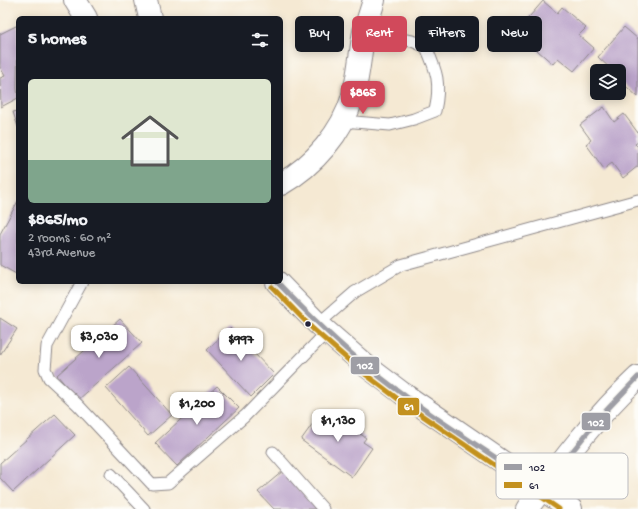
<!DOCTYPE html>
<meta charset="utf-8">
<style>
body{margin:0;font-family:"Gochi Hand",sans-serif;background:#20242c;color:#f1f3f6;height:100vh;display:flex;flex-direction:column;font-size:15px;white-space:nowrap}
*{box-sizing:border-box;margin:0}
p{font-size:13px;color:#9ea1a6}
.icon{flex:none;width:22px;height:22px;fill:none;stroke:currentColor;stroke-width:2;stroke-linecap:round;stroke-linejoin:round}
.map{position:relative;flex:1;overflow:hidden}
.panel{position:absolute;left:16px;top:16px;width:267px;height:268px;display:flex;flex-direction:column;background:#171b24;border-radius:6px;box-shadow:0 2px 10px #0003}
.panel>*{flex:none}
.hud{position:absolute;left:295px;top:16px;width:283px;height:36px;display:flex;gap:8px}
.buttons{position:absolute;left:590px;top:64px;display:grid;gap:8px}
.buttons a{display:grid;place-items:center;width:36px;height:36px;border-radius:6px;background:#171b24;box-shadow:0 2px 10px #0003;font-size:20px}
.price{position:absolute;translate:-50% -34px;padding:0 9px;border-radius:8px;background:#fff;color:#222;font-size:13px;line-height:26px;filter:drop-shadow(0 1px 2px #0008)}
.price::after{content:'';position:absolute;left:50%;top:24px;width:12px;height:9px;margin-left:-6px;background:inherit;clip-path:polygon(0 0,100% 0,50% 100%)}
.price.selected{background:#d1495b;color:#fff}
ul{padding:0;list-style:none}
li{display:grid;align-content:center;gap:8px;height:212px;padding:0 12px}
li+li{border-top:1px solid #363941}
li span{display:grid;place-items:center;height:124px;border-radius:6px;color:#555}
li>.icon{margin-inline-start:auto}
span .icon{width:72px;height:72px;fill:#fffc;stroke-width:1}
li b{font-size:17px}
h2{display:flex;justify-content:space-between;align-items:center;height:48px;padding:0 12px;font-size:17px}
.chip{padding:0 14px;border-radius:6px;background:#171b24;box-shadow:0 2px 10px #0003;font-size:14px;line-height:36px}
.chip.selected{background:#d1495b;color:#fff}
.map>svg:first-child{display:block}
.building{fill:#bba4ca}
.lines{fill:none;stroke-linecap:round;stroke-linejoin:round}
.lane-casing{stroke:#8c8687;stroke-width:13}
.street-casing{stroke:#8c8687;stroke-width:24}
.secondary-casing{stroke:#8c8687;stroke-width:24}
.highway-casing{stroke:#8c8687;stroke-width:24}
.lane{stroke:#fff;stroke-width:11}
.street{stroke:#fff;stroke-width:22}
.secondary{stroke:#fff;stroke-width:22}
.highway{stroke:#fff;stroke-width:22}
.bus-1-casing{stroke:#fdfcf7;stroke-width:8}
.bus-2-casing{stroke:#fdfcf7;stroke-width:8}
.bus-1{stroke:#9e9ea5;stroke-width:5}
.bus-2{stroke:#c3911f;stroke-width:5}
.bus-dot{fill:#22223b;stroke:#fdfcf7;stroke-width:1.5}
.key{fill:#fdfcf7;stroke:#bbbbbf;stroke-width:1}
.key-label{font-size:11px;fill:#22223b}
.line-badge{stroke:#fdfcf7;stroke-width:1.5}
.badge-label{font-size:11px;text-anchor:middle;font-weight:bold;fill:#fff}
</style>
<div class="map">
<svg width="638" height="509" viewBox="0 0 638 509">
<rect width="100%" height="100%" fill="#fdfcf7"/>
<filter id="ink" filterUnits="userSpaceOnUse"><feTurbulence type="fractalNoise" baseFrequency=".025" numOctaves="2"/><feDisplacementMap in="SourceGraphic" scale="8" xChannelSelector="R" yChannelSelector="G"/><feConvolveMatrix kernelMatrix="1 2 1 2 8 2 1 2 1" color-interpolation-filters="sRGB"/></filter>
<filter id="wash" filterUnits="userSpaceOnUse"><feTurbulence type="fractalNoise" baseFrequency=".012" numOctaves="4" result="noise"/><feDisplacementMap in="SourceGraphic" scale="16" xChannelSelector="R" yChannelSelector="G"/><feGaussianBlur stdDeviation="0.9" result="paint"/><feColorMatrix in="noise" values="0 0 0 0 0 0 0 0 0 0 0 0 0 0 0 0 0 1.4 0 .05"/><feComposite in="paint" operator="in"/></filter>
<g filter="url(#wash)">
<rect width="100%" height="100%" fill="#f5e9d3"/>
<g id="blocks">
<!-- building -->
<g class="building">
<polygon points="543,1 557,13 562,7 586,28 579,35 594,48 574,71 558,58 553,64 530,44 537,36 523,24"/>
<polygon points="18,25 17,88 18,98 1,107 0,78 5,76 0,67 0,34"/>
<polygon points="624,27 638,39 638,97 619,80 619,71 611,71 612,70 598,57"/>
<polygon points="604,107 614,122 624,114 638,133 638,142 635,144 638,147 638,166 623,178 612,163 604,169 586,144 591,140 580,125"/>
<polygon points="18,111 18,127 13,112"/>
<polygon points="18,201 18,275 0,265 0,234"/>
<polygon points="0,318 17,329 0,355"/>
<polygon points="120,319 142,343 78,400 57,375"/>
<polygon points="230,328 274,374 251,397 207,350"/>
<polygon points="129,367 172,415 148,436 106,388"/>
<polygon points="217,386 239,408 177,466 155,443"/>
<polygon points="321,412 334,420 336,416 366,438 363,442 372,448 352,477 301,440"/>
<polygon points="55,414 75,435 13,492 0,478 0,463"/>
<polygon points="283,471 317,509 274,509 258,492"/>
</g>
</g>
</g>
<g filter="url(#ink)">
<use href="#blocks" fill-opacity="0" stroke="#8c8687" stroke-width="1"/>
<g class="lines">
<!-- lane casing -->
<g class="lane-casing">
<g id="lane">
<path d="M343,121l47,4 24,-6 21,-8c6,-28 2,-39 -9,-64l-14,-6 -48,-8"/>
<polyline points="82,282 47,346 45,369 49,378 78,405 152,484 168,483 245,416 327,332"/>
<polyline points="318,324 355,292 401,265 638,200"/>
<polyline points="273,452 323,509"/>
<polyline points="111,474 144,509"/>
</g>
</g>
<!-- street casing -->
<g class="street-casing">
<path id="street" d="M281,184c33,-19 61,-51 72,-88 6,-21 7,-43 11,-64 3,-10 7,-21 10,-32"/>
</g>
<!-- secondary casing -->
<g class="secondary-casing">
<g id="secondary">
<polyline points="75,0 86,18"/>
<polyline points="277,282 318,324 365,365 402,393 571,509"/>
<path d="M527,509c34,-47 69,-93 111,-132"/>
</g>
</g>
<!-- highway casing -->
<g class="highway-casing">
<polyline id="highway" points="146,0 150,18"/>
</g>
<!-- lane -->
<use href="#lane" class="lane"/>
<!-- street -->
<use href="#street" class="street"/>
<!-- secondary -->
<use href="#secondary" class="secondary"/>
<!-- highway -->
<use href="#highway" class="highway"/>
<!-- bus-1 casing -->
<g class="bus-1-casing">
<path id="bus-1" d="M277,282c28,29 57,58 88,83 56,46 118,83 177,124l58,-72 38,-40"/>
</g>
<!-- bus-2 casing -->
<g class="bus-2-casing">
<polyline id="bus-2" points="272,287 313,329 361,371 398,399 559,509"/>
</g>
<!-- bus-1 -->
<use href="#bus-1" class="bus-1"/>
<!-- bus-2 -->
<use href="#bus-2" class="bus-2"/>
</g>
</g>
<!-- markers -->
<circle class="bus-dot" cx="308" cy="324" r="3.5"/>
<!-- legend -->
<rect x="496" y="453" width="132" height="46" rx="6" class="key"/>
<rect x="504" y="464" width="18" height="6" fill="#9e9ea5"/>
<rect x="504" y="482" width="18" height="6" fill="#c3911f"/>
<g class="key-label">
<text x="529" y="471">102</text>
<text x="529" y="489">61</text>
</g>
<g class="line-badge">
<rect x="350" y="356" width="30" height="19" rx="4" fill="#9e9ea5"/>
<rect x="397" y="397" width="23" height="19" rx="4" fill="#c3911f"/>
<rect x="581" y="412" width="30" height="19" rx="4" fill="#9e9ea5"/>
</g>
<g class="badge-label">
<text x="365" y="369">102</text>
<text x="409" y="410">61</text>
<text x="596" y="426">102</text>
</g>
</svg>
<div class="buttons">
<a><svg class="icon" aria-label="layers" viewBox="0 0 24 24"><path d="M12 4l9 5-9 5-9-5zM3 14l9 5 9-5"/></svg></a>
</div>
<b class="price selected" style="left:363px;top:115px">$865</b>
<b class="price" style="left:99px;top:359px">$3,030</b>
<b class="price" style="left:241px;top:362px">$997</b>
<b class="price" style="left:197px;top:426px">$1,200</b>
<b class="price" style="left:338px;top:443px">$1,130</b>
<div class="hud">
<a class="chip">Buy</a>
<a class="chip selected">Rent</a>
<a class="chip">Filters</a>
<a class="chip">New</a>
</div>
<section class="panel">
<h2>5 homes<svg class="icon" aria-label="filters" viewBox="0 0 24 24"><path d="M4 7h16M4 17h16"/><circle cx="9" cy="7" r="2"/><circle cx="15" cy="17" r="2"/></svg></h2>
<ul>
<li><span style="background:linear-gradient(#dfe7d0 65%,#7fa58c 0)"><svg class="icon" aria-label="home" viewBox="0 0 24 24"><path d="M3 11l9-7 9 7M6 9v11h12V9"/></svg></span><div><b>$865/mo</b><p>2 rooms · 60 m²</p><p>43rd Avenue</p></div></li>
</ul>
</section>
</div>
